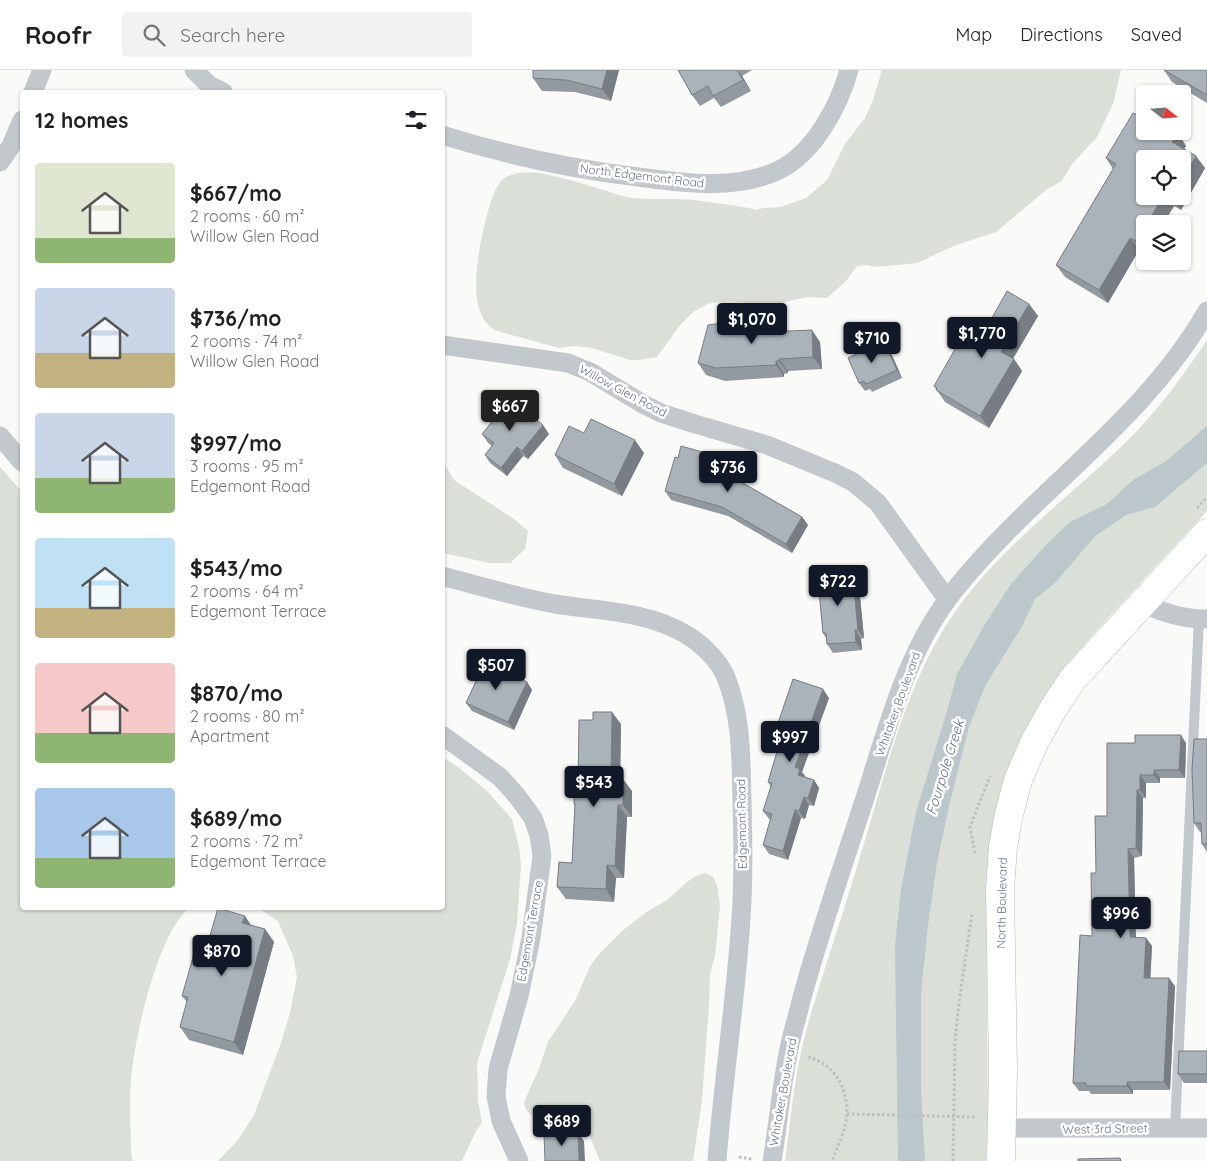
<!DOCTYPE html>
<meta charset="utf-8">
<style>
body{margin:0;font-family:Quicksand,sans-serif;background:#f2f2f2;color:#202124;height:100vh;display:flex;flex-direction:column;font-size:19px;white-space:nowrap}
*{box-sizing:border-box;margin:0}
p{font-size:16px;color:#757577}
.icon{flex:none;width:28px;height:28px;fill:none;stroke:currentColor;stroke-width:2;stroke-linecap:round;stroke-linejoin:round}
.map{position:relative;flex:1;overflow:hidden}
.panel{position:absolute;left:20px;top:20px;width:425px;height:820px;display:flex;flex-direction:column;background:#fff;border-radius:5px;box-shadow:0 1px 4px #0004}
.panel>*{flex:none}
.needle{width:32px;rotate:107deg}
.buttons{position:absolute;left:1136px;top:15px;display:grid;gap:10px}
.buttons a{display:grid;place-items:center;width:55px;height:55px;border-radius:5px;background:#fff;box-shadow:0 1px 4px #0004;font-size:25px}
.price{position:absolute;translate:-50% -42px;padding:0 11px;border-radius:5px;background:#111827;color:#fff;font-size:16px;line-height:32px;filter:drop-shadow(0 1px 2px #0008)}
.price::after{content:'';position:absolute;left:50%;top:30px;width:15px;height:11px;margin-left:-8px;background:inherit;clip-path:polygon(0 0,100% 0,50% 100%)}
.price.selected{background:#222;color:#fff}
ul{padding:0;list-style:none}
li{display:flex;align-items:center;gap:15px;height:125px;padding:0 15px}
li span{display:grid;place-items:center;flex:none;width:140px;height:100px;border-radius:5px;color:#555}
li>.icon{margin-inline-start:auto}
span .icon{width:60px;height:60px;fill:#fffc;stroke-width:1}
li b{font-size:21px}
h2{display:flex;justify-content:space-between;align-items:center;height:60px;padding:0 15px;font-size:21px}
header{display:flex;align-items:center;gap:30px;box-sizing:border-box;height:70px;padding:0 25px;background:#fff;border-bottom:1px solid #e0e0e0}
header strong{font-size:24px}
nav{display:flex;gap:28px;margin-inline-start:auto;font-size:18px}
.search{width:350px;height:45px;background:#f2f2f2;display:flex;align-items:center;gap:12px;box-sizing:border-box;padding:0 18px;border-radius:5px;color:#757577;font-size:19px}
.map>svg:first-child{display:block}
.green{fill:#dadfd7}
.water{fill:#bbc7cb}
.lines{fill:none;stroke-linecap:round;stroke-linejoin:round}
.secondary-casing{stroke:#b3babf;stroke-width:29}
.path{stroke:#bbbfc2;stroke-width:3;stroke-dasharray:2.5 2.5;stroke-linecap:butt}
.lane{stroke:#c3c8cc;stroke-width:10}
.street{stroke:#c3c8cc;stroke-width:19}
.secondary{stroke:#fff;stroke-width:28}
.wall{fill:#929a9f;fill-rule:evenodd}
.shaded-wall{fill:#777d82}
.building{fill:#aab3b9;stroke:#777d82}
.labels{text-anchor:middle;stroke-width:5;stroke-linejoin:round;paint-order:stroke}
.street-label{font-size:12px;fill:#657683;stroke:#fff}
.water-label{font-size:14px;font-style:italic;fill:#60757c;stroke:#fff}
</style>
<header>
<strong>Roofr</strong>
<div class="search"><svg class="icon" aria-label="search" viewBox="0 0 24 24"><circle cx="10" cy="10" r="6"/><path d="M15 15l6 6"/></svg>Search here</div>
<nav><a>Map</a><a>Directions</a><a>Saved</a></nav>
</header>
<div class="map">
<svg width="1207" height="1091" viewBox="0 0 1207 1091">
<rect width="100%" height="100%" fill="#fafaf8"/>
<!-- green -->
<g class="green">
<path d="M882,0h239l-8,34 -16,33 -25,27 -10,17 -15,8 -51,43 -40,13 -39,18 -41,4 -10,-2 -9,1 -11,15 -19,17 -20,-1 -35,8 -42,-4 -20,2 -17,9 -13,13 -23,32 -18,3h-9l-38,-12 -18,-2 -15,2 -65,-18c-21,-14 -19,-48 -16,-70 2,-17 12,-69 24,-80 9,-9 31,-9 43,-6 19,4 37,9 55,15 11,3 22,8 33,9 20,2 41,0 61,2 19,3 44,5 63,10l6,-2 18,-1 25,-9 21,-18 18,-36 20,-26 8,-18z"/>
<path d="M1207,270v171c-27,29 -55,59 -82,89 -40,42 -79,86 -104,139 -22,46 -31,96 -35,146l2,232 -2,44h-201c5,-35 8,-70 15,-104 6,-31 17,-62 26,-92 13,-39 25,-79 37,-118 26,-86 47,-179 103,-250 48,-62 114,-108 168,-163 28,-29 51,-61 73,-94z"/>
<polygon points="443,383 444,393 454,410 514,449 528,461 525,479 510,493 490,493 443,483"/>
<path d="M0,397l22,25v416h168c-32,22 -56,132 -59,172 -2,24 0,49 0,73l2,8h-133z"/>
<polygon points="443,687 458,697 487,721 512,749 519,777 521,795 517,853 510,889 477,993 478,1030 482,1053 476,1061 462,1091 218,1091 238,1070 254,1045 281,973 290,943 297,907 293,886 278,851 258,838 442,838"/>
<polygon points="705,803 713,807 717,815 720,836 715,886 710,904 709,935 702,1030 693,1091 600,1091 586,1057 579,1050 569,1047 541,1049 533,1046 526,1040 524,1032 539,999 548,972 576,929 590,896 601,882 622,861 648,841 667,830 687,812 696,806"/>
</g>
<!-- water -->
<polygon class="water" points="1207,356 1207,393 1155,437 1126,445 1095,466 1056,512 1035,529 1021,558 985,616 969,657 950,732 937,792 928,855 921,923 921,1021 925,1091 898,1091 895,876 901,819 916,742 947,641 957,604 985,554 1011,514 1047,474 1070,452 1107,434 1133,410 1166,391"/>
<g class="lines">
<!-- secondary casing -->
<g class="secondary-casing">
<polyline id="secondary" points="1001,1091 1003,1000 1000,819 1003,777 1009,744 1018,710 1035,671 1053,639 1073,609 1207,463"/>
</g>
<!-- path -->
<g class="path">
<polyline points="1197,438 1207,427"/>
<polyline points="975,783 970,757 990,706"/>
<path d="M808,987c26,7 39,29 39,56 0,14 -10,35 -15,48"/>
<polyline points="847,1044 976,1047"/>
<polyline points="739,1087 752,1089"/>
<polyline points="953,1091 955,972 959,932 972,844"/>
</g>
<!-- lane -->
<polyline class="lane" points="1175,1058 1199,549"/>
<!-- street -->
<g class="street">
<polyline points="194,0 209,15 223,22"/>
<polyline points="33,22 42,0"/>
<path d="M442,65c64,20 130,34 196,42 46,6 98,14 141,-7 35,-17 60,-64 70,-100"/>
<polyline points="0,92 11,76 22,50"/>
<polyline points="442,275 568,293 590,302 643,334 661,343 695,354 767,375 835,403 853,412 878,433 947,529"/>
<polyline points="0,366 22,392"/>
<path d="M442,506c38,10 75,21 113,28 44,7 93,7 132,31 15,9 31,25 38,40 17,40 16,85 17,127 1,38 2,77 -1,116 -5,81 -18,162 -24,243"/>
<path d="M1142,533c22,10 41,16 65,16"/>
<polyline points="442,665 500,707 517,726 533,748 539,765 542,786 531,868 519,926 498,999 496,1026 501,1051 519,1091"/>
<polyline points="1002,1058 1207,1058"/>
<path d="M772,1091c6,-36 9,-72 16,-107 3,-18 9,-35 13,-53 18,-67 41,-132 62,-197 24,-73 42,-151 90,-212 79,-100 190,-169 254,-281"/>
</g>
<!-- secondary -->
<use href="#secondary" class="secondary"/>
</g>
<!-- wall -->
<g class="wall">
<polygon points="619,0 611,31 575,22 542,21 533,8"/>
<polygon points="678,0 752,0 742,6 751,21 721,37 714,28 700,36 692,25"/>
<polygon points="1164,0 1207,0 1207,33 1172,12"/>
<path d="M1178,63l8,13 -2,3 21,19 -24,42 -7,-4 -11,18h-18v30l-6,-4 -31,53 -43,-26 -9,-12 57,-96 -7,-11zM1145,89l37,37h-37z"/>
<polygon points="1029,234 1038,246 1013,288 1022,301 989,358 945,332 934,316 966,269 984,262"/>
<polygon points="773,262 820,272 822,299 788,301 788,303 784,304 784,307 725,311 706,305 698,293"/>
<polygon points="885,274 891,283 902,308 872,322 870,319 865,321 859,313 882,276"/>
<polygon points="584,363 644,383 622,426 563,398 555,385"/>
<polygon points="482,364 549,364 528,389 523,386 507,406 490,393 485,385 492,376 488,373"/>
<polygon points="730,397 728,404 802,447 808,455 792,483 728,446 671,430 665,421"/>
<polygon points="849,499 855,507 855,511 859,516 864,568 861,569 862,580 833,583 827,574 826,568 823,563 821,511"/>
<polygon points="513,601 518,608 527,612 532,620 514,660 472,641 466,633"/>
<polygon points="829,628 802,702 805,707 814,710 819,718 814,736 809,735 805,749 801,748 788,790 769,784 763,775 771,750 769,749 763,741 771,717 768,712 783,664 777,656"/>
<polygon points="621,654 620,709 632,721 632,747 627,747 624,808 616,808 614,832 566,829 557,817 572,793 575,737 574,734"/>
<polygon points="1207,669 1207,782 1202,774 1201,762 1200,762 1194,753"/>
<polygon points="1107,673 1186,673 1185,708 1160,708 1160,713 1146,713 1146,728 1143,728 1142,786 1134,788 1136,867 1146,868 1152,876 1150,908 1175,916 1170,1020 1133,1020 1133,1024 1091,1024 1089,1021 1079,1021 1073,1013 1092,866 1096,803 1107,746"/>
<polygon points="251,855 265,859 274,872 243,985 189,970 180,957 187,932 182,926 207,876"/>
<polygon points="1207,981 1207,1013 1184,1013 1178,1004"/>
</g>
<!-- shaded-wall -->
<g class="shaded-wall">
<polygon points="607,0 619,0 611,31 602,19"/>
<polygon points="737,0 742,6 751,21 743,10"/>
<polygon points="1178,63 1186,76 1181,84 1172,72"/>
<polygon points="1196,86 1205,98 1181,140 1172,128 1173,126 1182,126 1182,110"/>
<polygon points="1163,126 1167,126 1174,136 1163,154 1147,154"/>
<polygon points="1145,157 1145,184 1136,171"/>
<polygon points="1130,168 1139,180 1108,233 1099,220"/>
<polygon points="1029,234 1038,246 1010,294 1001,282"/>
<polygon points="764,249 773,261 775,274 766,262"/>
<polygon points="812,260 820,272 822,299 813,287"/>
<polygon points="885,274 891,283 902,308 897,300"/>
<polygon points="779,289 788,301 788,303 779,291"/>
<polygon points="1014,289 1022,301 989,358 980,346"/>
<polygon points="776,291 784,304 784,307 776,295"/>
<polygon points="543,355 549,364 528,389 522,381"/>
<polygon points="635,370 644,383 622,426 614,414"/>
<polygon points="517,377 523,386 507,406 501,398"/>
<polygon points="724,388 730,397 726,408 720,400"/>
<polygon points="802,447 808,455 792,483 786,474"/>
<polygon points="849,499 855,507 855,511 859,516 864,568 858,560"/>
<polygon points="855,560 861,569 862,580 856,572"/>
<polygon points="513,601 519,609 511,605"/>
<polygon points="527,612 532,620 514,660 508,652"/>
<polygon points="823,619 829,628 802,702 806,707 798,705 795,697"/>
<polygon points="612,642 621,654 620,721 611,709"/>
<polygon points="1181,665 1186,673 1185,708 1179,700"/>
<polygon points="1154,700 1160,708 1160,713 1154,705"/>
<polygon points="1140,705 1146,713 1146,728 1140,720"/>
<polygon points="623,709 632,721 632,747 623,735"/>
<polygon points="814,710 819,718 814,736 808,728"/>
<polygon points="1137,720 1143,728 1142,786 1136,778"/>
<polygon points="804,727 809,735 805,749 799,741"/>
<polygon points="618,735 627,747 624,808 615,796"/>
<polygon points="795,740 801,748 788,790 783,781"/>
<polygon points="1128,779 1134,788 1136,875 1130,867"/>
<polygon points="607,795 616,808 614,832 606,819"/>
<polygon points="245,846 253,858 242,853"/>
<polygon points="265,859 274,872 243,985 234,972"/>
<polygon points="1146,868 1152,876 1150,917 1144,908"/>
<polygon points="1169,908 1175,916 1170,1020 1164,1012"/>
<polygon points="1127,1012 1133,1020 1133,1024 1127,1016"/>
<polygon points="578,1063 584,1071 585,1091 579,1091"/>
</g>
<!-- building -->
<g class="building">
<polygon points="533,0 607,0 602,19 566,10 533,8"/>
<polygon points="678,0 737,0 743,10 713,26 708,16 692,25"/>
<polygon points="1164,0 1207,0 1207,25"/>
<polygon points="1133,43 1145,48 1145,61 1173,61 1178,63 1172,72 1196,86 1182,110 1182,89 1145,89 1145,126 1163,126 1147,154 1145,154 1145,157 1136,171 1130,168 1099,220 1056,195 1116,94 1106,88"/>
<polygon points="1007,221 1029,234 1001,282 1014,289 980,346 936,320 937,318 934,316 962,267 966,269 973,256 984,262"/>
<polygon points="764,249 766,262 812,260 813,287 779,289 779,291 776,291 776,295 716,298 698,293 708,255 743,250"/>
<polygon points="880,273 881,276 885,274 897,300 866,314 864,311 859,313 848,288"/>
<polygon points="510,329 543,355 522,381 517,377 501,398 485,385 494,373 482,364"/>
<polygon points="591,349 635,370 614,414 555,385 569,356 584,363"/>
<polygon points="681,376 724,388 720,400 802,447 786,474 722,437 665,421 675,387 678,388"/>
<polygon points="849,499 850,508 853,508 858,560 855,560 856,572 827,574 826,563 823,563 818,511 821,511 820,502"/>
<polygon points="486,589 513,601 511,605 527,612 508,652 466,633"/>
<polygon points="793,609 823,619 795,697 800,699 798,705 814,710 808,728 804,727 799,741 795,740 783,781 763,775 772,744 763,741 772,713 768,712 784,658 777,656"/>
<polygon points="593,642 612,642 611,709 623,709 623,735 618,735 615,796 607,795 606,819 557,817 559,792 572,793 575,734 574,734 574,714 578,714 579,650 593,650"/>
<polygon points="1135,665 1181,665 1179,700 1154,700 1154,705 1140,705 1140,720 1137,720 1136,778 1128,779 1130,867 1146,868 1144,908 1169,908 1164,1012 1127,1012 1127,1016 1086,1016 1086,1013 1073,1013 1080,865 1092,866 1091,803 1096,803 1095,746 1107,746 1107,673 1135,673"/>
<polygon points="1194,669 1207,669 1207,774 1202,774 1201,753 1194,753 1192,699"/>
<polygon points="218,838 245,846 242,853 265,859 234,972 180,957 188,927 182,926 197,873 207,876"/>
<polygon points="1179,981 1207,981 1207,1004 1178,1004"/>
<polygon points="578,1063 579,1091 545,1091 544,1064"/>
<polygon points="1120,1088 1121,1091 1078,1091 1078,1089"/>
</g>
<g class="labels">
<!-- street labels -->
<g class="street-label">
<text transform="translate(642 106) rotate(7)" y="4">North Edgemont Road</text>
<text transform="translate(623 321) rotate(28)" y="4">Willow Glen Road</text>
<text transform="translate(898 634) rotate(-70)" y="4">Whitaker Boulevard</text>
<text transform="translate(742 754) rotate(-91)" y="4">Edgemont Road</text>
<text transform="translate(1002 833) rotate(-89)" y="4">North Boulevard</text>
<text transform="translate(530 861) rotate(-80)" y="4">Edgemont Terrace</text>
<text transform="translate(783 1022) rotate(-80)" y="4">Whitaker Boulevard</text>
<text transform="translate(1105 1059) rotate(-1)" y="4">West 3rd Street</text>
</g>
<!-- water labels -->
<g class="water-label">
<text transform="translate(945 697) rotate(-73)" y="5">Fourpole Creek</text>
</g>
</g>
</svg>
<div class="buttons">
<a><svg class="needle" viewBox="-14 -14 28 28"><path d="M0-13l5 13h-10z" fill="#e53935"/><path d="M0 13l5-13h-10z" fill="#757577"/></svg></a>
<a><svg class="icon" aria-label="locate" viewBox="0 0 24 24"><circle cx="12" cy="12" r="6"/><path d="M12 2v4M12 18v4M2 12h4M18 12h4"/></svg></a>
<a><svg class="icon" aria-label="layers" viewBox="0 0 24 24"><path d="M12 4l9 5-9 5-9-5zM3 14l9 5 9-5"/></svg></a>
</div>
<b class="price" style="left:752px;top:275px">$1,070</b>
<b class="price" style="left:982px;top:289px">$1,770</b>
<b class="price" style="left:872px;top:294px">$710</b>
<b class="price selected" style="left:510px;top:362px">$667</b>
<b class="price" style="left:728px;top:423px">$736</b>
<b class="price" style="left:838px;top:537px">$722</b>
<b class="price" style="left:496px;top:621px">$507</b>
<b class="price" style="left:790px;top:693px">$997</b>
<b class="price" style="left:594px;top:738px">$543</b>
<b class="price" style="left:1121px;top:869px">$996</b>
<b class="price" style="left:222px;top:907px">$870</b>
<b class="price" style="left:562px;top:1077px">$689</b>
<section class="panel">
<h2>12 homes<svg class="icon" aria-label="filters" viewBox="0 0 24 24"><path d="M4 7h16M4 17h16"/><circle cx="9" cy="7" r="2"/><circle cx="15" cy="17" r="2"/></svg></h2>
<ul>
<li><span style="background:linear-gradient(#dfe7d0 75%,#8fb573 0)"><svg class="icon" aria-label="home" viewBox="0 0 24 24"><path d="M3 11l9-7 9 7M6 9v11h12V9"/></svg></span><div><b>$667/mo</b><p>2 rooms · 60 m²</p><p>Willow Glen Road</p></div></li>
<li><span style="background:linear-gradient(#c9d6e8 65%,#c2b280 0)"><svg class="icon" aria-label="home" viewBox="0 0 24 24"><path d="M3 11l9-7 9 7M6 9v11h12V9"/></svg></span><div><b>$736/mo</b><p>2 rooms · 74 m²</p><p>Willow Glen Road</p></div></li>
<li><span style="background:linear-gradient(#c9d6e8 65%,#8fb573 0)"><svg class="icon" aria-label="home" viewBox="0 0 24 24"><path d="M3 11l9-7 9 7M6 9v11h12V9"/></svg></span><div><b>$997/mo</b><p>3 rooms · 95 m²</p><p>Edgemont Road</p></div></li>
<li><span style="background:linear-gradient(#bfe0f5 70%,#c2b280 0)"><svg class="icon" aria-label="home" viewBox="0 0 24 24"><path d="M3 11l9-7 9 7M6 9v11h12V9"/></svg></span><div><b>$543/mo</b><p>2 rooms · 64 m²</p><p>Edgemont Terrace</p></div></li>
<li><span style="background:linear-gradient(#f6c9c9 70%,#8fb573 0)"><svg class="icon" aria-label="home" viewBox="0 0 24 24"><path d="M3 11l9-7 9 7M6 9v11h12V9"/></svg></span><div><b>$870/mo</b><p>2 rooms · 80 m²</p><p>Apartment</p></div></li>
<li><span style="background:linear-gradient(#a9c7e8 70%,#8fb573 0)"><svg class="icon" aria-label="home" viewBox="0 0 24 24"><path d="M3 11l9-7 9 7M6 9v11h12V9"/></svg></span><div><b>$689/mo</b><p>2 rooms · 72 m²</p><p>Edgemont Terrace</p></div></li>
</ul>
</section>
</div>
